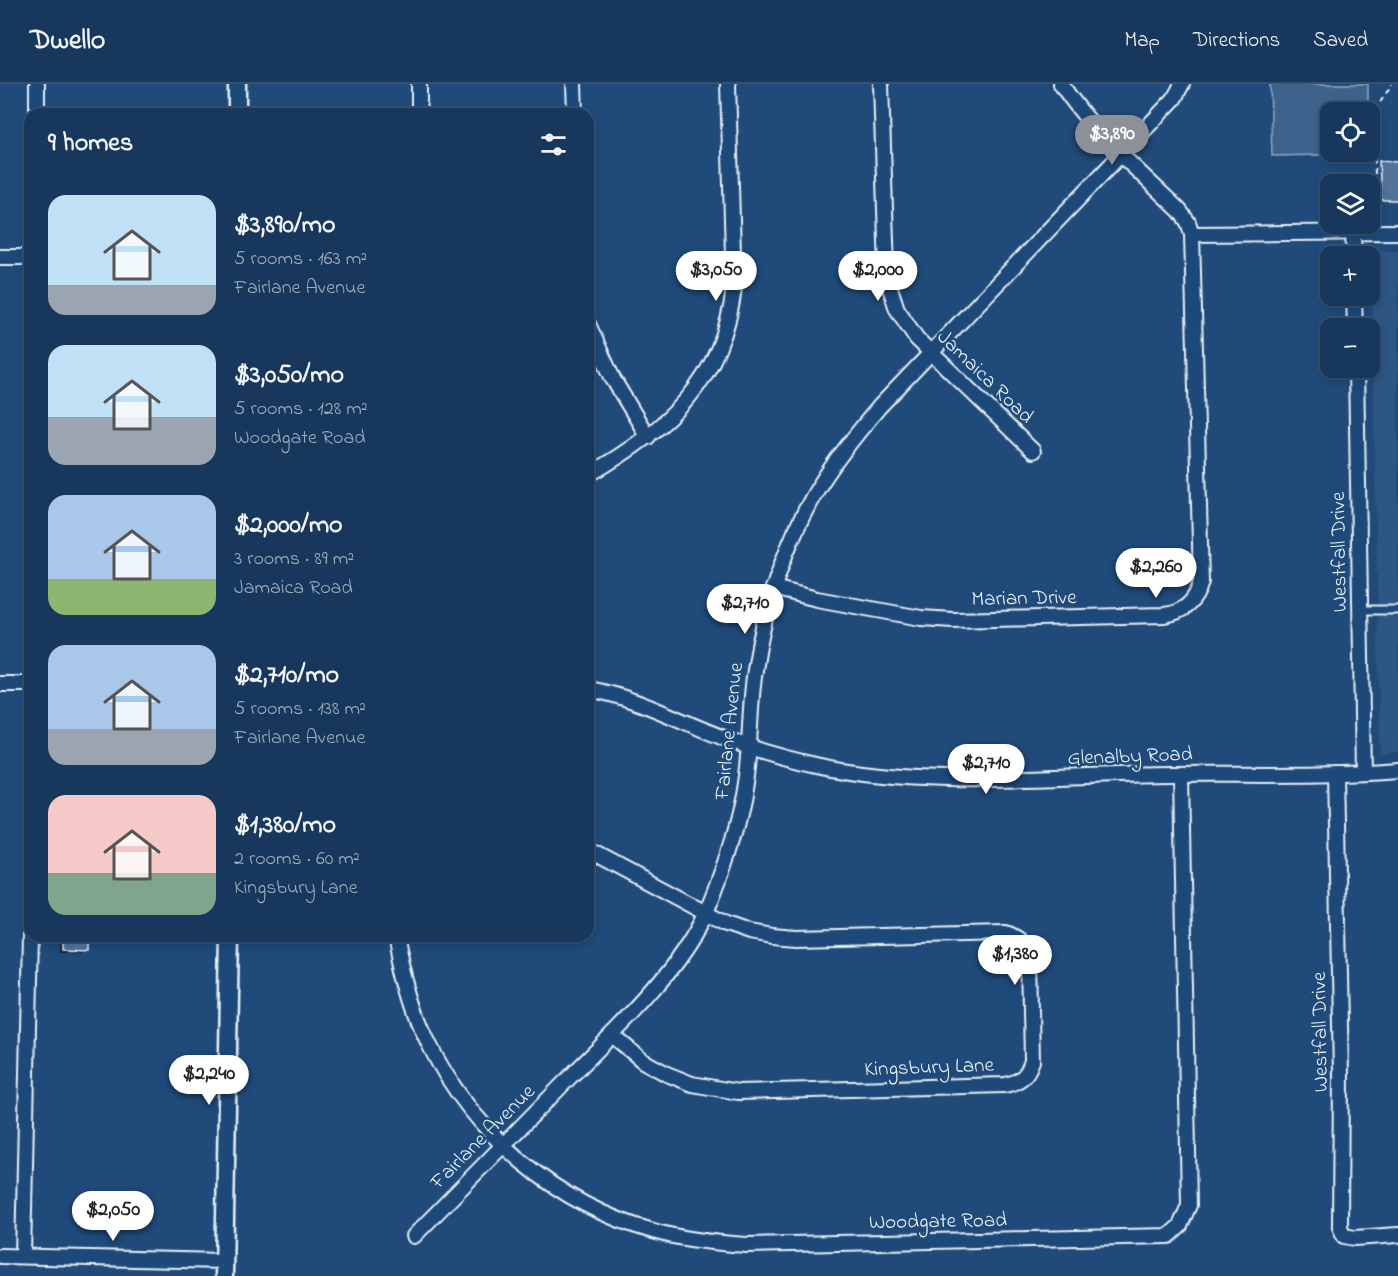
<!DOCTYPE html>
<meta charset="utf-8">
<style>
body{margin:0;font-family:"Indie Flower",sans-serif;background:#244365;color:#f1f3f6;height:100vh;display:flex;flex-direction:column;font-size:22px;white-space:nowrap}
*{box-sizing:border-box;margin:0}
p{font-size:20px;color:#9eacbb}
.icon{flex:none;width:33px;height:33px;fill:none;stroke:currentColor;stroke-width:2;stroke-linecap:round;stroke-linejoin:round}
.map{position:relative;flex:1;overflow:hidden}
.sheet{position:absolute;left:24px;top:24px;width:570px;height:834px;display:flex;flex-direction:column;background:#17385c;border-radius:18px;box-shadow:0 3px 9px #0003,0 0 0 2px #365272}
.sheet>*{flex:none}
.buttons{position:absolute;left:1320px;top:18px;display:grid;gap:12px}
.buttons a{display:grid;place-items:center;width:60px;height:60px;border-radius:12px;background:#17385c;box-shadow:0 3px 9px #0003,0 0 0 2px #365272;font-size:30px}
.price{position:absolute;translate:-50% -51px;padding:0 14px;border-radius:21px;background:#fff;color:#222;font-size:20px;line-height:39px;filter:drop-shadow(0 2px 3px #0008)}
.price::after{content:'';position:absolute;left:50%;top:36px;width:18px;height:14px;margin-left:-9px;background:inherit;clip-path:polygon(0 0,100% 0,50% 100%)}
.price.on{background:#8c9099;color:#fff}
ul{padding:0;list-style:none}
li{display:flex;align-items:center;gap:18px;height:150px;padding:0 24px}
li span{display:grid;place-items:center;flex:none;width:168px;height:120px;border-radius:18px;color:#555}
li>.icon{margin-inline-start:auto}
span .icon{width:72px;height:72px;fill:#fffc;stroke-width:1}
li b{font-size:26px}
h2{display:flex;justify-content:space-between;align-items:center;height:72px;padding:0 24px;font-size:26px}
header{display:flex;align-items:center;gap:36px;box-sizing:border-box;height:84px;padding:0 30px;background:#17385c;border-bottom:2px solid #365272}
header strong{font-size:28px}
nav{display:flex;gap:33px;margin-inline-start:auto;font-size:21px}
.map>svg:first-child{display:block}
.built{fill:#2e5683}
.green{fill:#3c628c;stroke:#92aac2;stroke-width:1.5}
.shadow{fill:#0007}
.building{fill:#517399;stroke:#e8f1f8;stroke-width:1.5}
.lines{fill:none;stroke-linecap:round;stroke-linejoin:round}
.service-casing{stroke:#e8f1f8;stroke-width:11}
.minor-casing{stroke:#e8f1f8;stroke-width:18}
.tertiary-casing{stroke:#e8f1f8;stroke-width:21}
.path{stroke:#e8f1f8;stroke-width:2;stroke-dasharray:6 4.5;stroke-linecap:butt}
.service{stroke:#1f4a7a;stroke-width:7}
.minor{stroke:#1f4a7a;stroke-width:14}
.tertiary{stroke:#1f4a7a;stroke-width:16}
.labels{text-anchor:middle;stroke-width:5;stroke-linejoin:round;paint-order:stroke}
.street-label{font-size:21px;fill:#e8f1f8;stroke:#1f4a7a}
</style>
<header>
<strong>Dwello</strong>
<nav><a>Map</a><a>Directions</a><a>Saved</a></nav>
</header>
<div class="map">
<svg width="1398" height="1192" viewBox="0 0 1398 1192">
<rect width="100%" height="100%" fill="#1f4a7a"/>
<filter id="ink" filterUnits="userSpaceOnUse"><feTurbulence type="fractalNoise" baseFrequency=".0167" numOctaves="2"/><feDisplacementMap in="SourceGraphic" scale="12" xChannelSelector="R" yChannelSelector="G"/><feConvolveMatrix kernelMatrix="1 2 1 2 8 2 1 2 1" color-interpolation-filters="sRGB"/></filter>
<g filter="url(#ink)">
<!-- built -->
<polygon class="built" points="1398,166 1398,668 1380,670 1371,167"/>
<!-- green -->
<polygon class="green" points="1270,0 1368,0 1368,28 1330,28 1330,68 1368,68 1368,70 1272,72"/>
<!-- shadow -->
<g class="shadow">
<polygon points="1380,79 1398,79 1398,116 1381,116"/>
<polygon points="60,852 88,852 87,865 84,868 60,868"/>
</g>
<!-- building -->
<g class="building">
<polygon points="1379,77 1398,78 1398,116 1381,116"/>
<polygon points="63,852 89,852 89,866 63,865"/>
</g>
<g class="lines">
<!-- service casing -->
<g class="service-casing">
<polyline id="service" points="1360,526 1398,526"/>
</g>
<!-- minor casing -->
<g class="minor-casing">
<g id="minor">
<polyline points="37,0 37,30"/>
<polyline points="419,0 419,30"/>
<polyline points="574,0 575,30"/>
<polyline points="881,0 887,188 891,207 897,225 917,255 1033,367"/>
<polyline points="1353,149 1354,172"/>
<polyline points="1192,150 1398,148"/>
<polyline points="0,173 30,173"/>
<polyline points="1354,212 1355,244"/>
<polyline points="588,240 613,295 648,353"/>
<polyline points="1356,284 1363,688"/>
<path d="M588,391c79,-45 135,-93 146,-187l-6,-204"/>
<path d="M773,504l44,11 104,19 32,2 211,-5c19,-2 32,-14 37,-33l-9,-348 -4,-12 -8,-11c-41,-40 -87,-78 -119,-127"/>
<polyline points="0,600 30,600"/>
<path d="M588,605c48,8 91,32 136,49 31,12 63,21 96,28 116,24 234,8 352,8 75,-1 151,2 226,-4"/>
<polyline points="1335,689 1341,990 1340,1143 1344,1152 1355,1154 1398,1151"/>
<path d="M588,766l138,74 23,8 23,4 24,2 210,-5c14,5 21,12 24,27l2,101c-5,15 -12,21 -27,24l-267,7 -46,-8 -25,-10 -24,-13 -31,-26"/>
<path d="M396,852c7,37 16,74 33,108 44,90 128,161 224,187 31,9 62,12 94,14l422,-9 11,-10 9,-21 -8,-431"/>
<path d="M414,1152c52,-53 104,-106 156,-159 48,-48 109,-104 137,-167 17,-41 32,-83 38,-127 6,-38 4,-76 10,-113 9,-61 29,-123 60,-177 18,-31 42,-60 65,-87l294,-307 8,-15"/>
<polyline points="0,1172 225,1177"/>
<polyline points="23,1172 30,852"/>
</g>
</g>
<!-- tertiary casing -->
<g class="tertiary-casing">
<g id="tertiary">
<polyline points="237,0 237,30"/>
<polyline points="224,1192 230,852"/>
</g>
</g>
<!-- path -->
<polyline class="path" points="1375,90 1374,28 1392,0"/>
<!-- service -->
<use href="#service" class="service"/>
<!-- minor -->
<use href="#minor" class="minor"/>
<!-- tertiary -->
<use href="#tertiary" class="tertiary"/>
</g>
</g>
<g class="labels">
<!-- street labels -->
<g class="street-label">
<text transform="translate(986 292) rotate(44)" y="7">Jamaica Road</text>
<text transform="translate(1338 468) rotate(-91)" y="7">Westfall Drive</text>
<text transform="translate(1024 513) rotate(-1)" y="7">Marian Drive</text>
<text transform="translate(728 647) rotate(-84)" y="7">Fairlane Avenue</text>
<text transform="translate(1130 671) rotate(-2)" y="7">Glenalby Road</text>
<text transform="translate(1319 948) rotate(-91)" y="7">Westfall Drive</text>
<text transform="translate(929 982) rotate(-2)" y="7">Kingsbury Lane</text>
<text transform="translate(482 1052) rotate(-45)" y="7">Fairlane Avenue</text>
<text transform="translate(938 1136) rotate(-1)" y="7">Woodgate Road</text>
</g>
</g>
</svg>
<div class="buttons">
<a><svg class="icon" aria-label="locate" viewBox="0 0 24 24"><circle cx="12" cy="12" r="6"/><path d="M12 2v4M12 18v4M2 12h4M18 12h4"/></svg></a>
<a><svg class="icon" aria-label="layers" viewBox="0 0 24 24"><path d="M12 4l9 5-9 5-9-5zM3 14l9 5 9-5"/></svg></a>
<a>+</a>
<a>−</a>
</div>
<b class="price on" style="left:1112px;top:82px">$3,890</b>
<b class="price" style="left:716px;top:218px">$3,050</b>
<b class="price" style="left:878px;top:218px">$2,000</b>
<b class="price" style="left:1156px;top:515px">$2,260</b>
<b class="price" style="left:745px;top:551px">$2,710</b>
<b class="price" style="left:986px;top:711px">$2,710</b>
<b class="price" style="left:1015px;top:902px">$1,380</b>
<b class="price" style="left:209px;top:1022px">$2,240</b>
<b class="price" style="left:113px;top:1158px">$2,050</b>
<section class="sheet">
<h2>9 homes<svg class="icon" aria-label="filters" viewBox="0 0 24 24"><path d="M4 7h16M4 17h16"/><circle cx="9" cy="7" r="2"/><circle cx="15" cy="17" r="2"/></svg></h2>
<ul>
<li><span style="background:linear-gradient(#bfe0f5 75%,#9aa5b1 0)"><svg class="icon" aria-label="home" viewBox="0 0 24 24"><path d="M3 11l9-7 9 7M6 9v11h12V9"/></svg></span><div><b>$3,890/mo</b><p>5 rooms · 163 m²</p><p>Fairlane Avenue</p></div></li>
<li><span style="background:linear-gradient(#bfe0f5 60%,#9aa5b1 0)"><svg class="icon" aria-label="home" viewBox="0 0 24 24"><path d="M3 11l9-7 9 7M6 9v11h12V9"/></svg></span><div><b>$3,050/mo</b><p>5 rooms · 128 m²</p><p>Woodgate Road</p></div></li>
<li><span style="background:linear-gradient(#a9c7e8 70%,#8fb573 0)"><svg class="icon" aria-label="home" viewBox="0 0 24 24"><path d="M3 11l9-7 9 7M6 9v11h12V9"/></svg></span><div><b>$2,000/mo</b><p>3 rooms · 89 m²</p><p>Jamaica Road</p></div></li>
<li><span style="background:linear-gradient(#a9c7e8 70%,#9aa5b1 0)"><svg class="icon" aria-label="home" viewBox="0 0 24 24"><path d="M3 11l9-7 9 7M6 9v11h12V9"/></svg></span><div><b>$2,710/mo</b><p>5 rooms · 138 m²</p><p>Fairlane Avenue</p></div></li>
<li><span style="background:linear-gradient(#f6c9c9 65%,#7fa58c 0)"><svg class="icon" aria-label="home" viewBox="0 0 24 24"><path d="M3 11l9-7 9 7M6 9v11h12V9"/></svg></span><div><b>$1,380/mo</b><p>2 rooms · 60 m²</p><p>Kingsbury Lane</p></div></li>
</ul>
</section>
</div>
